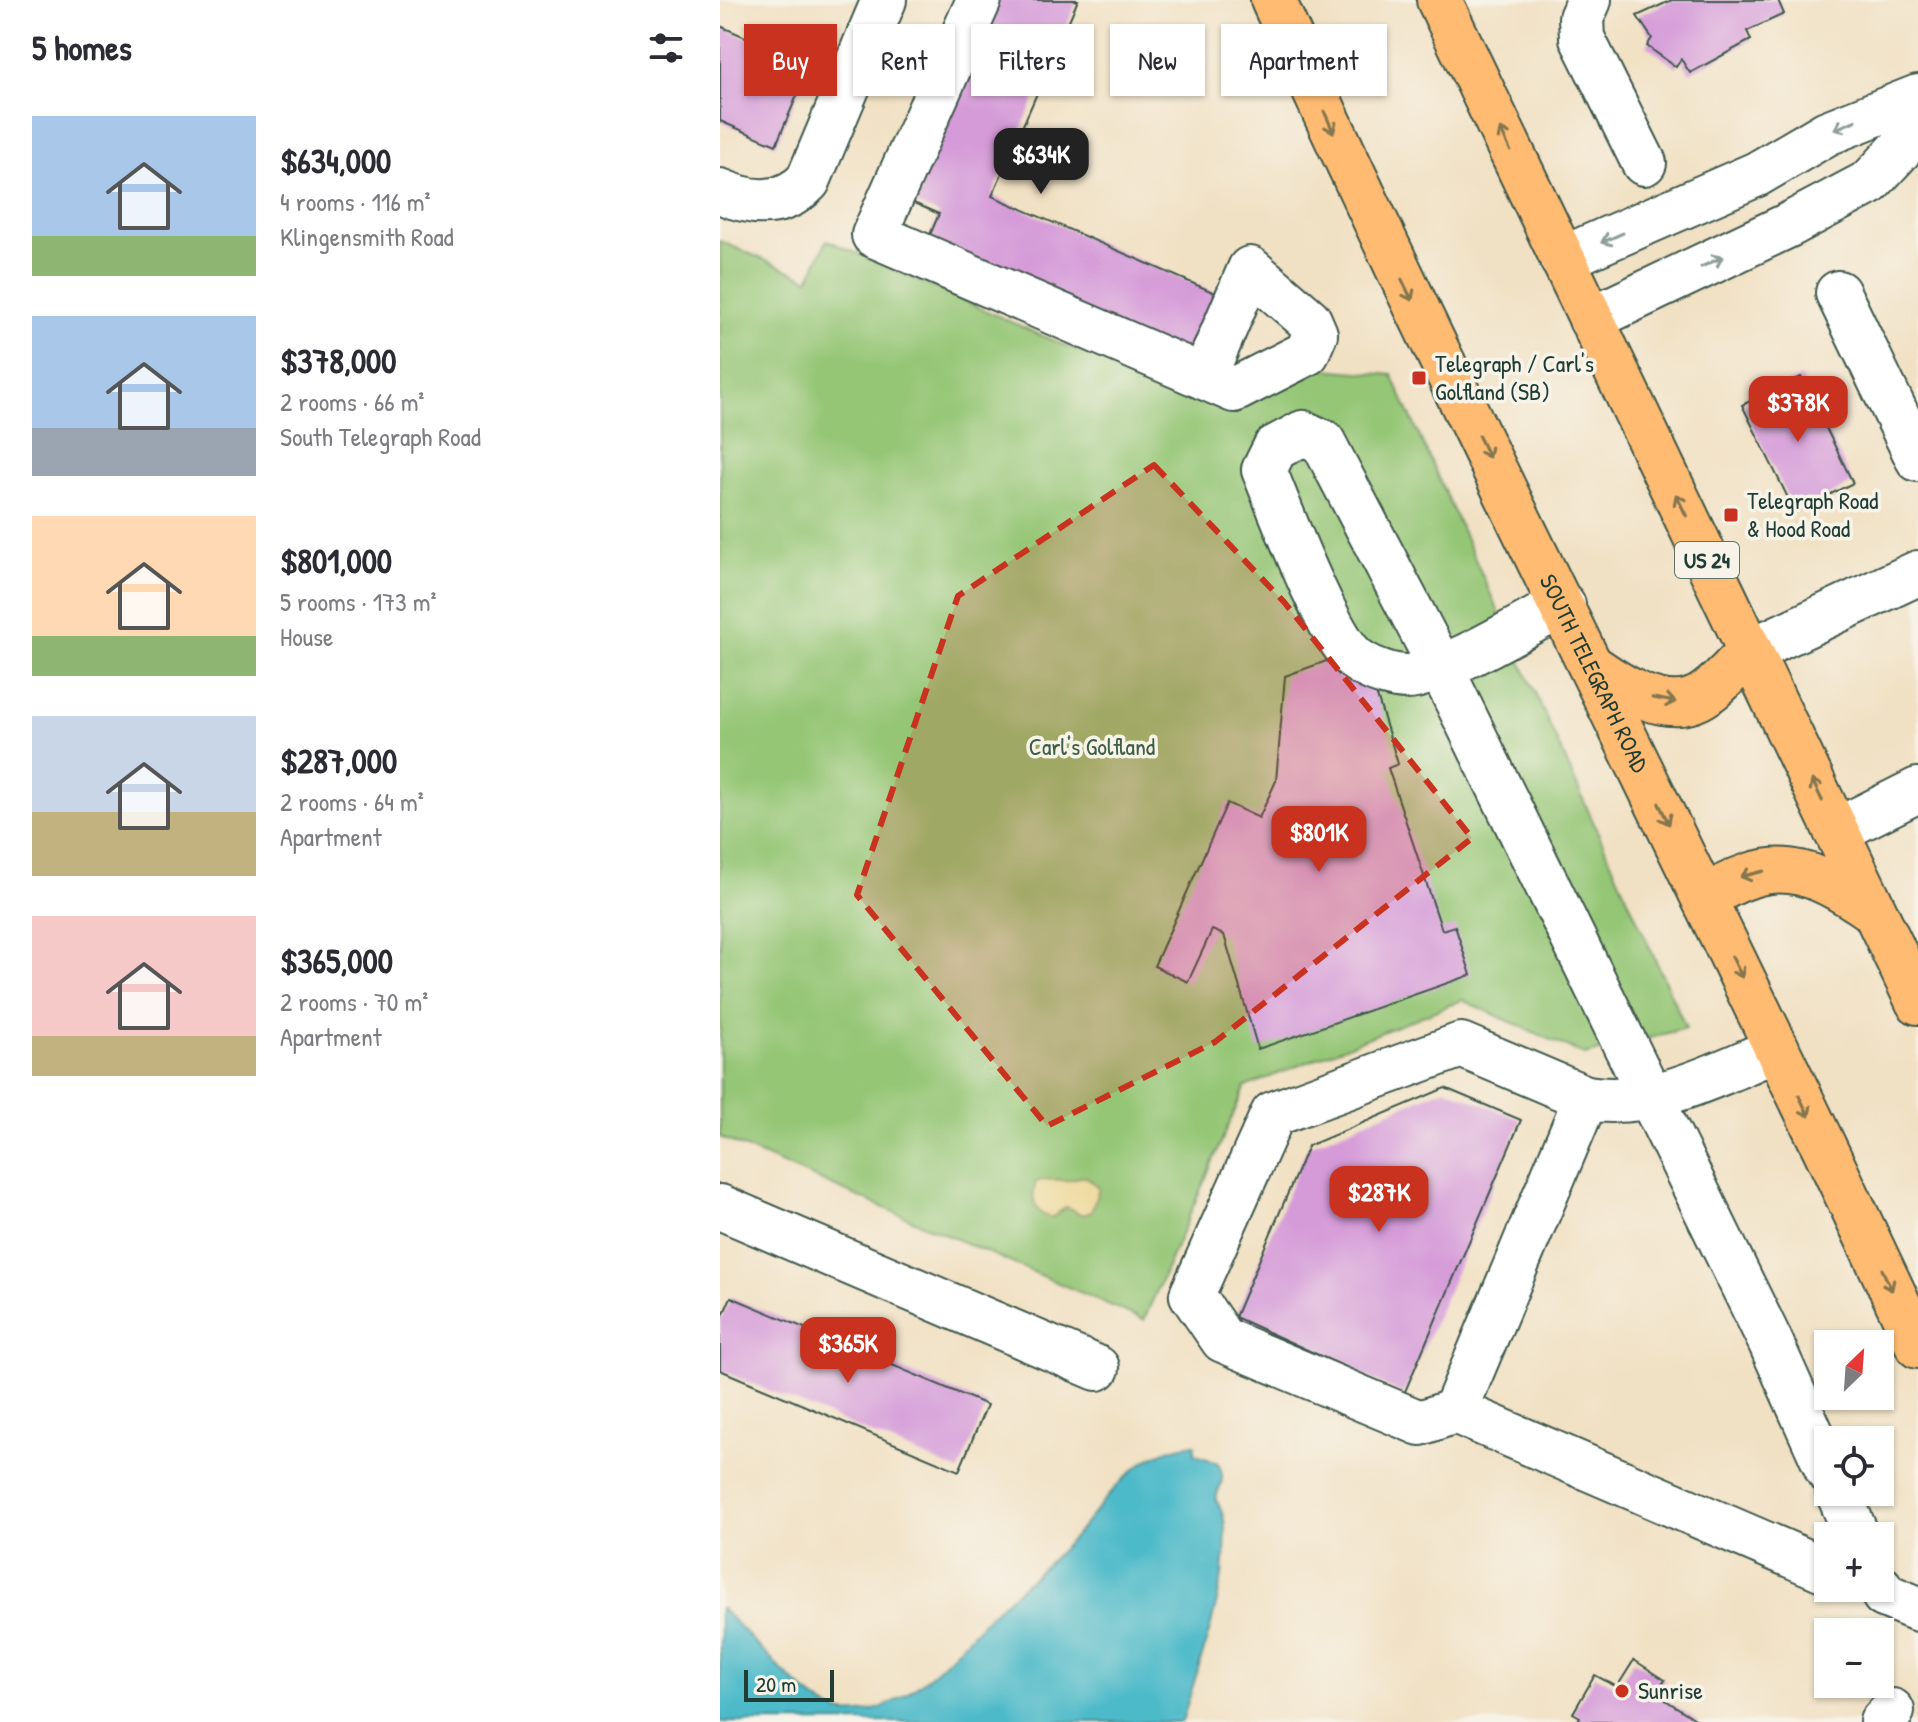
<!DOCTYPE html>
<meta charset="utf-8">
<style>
body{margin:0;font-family:"Patrick Hand",sans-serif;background:#f2f2f3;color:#2b2b33;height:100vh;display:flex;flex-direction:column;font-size:30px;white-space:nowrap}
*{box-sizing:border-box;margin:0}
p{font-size:26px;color:#7c7c81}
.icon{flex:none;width:44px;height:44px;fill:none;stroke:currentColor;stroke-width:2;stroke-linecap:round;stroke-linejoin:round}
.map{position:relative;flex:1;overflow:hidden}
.sheet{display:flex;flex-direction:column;background:#fff;width:720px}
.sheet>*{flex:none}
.hud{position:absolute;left:24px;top:24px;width:760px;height:72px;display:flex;gap:16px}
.needle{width:52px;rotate:25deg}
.buttons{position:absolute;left:1094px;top:1330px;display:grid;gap:16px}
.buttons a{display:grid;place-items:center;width:80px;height:80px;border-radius:0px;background:#fff;box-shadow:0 2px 6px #0004;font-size:40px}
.scale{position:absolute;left:24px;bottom:20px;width:90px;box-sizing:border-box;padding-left:8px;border:4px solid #1f3d34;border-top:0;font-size:22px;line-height:28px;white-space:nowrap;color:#1f3d34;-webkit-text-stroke:6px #f7f3e8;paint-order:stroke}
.price{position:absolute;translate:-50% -68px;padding:0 18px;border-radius:16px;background:#c8321e;color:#fff;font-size:26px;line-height:52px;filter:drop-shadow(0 2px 4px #0008)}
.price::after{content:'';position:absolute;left:50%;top:48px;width:24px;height:18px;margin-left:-12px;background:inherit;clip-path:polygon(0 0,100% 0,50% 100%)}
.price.active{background:#222;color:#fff}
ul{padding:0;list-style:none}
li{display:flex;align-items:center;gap:24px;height:200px;padding:0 32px}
li span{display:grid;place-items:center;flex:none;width:224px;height:160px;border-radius:0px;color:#555}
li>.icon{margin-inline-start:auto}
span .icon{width:96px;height:96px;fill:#fffc;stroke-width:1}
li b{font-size:34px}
h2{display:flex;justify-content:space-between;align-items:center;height:96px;padding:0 32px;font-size:34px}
.chip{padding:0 28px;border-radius:0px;background:#fff;box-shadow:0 2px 6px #0004;font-size:28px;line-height:72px}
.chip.active{background:#c8321e;color:#fff}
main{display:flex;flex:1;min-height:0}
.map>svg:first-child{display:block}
.green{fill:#95c676;stroke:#5a8255;stroke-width:2}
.sand{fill:#eeda9e;stroke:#868c69;stroke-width:2}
.water{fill:#4ebac9;stroke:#367c7e;stroke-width:2}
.building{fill:#d59bd9}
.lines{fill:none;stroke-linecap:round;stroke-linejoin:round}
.minor-casing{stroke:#3e564a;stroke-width:48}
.highway-casing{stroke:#3e564a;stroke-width:48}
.minor{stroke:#fff;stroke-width:44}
.highway{stroke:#ffbb71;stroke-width:44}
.oneway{stroke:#84764f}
.oneway2{stroke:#8f9e9a}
.marked{fill:#c8321e;fill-opacity:0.2;stroke:#c8321e;stroke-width:6;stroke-dasharray:16 10;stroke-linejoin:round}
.poi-dot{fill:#c8321e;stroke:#f7f3e8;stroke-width:3}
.labels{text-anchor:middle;stroke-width:7;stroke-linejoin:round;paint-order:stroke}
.shield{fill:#f7f3e8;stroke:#60746a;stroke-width:2}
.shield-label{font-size:22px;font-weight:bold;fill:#1f3d34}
.poi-label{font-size:24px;fill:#1f3d34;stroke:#f7f3e8;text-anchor:start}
.street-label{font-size:24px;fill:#1f3d34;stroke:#f7f3e8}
.park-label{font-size:24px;fill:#3c5f44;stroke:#f7f3e8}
</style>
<main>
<section class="sheet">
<h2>5 homes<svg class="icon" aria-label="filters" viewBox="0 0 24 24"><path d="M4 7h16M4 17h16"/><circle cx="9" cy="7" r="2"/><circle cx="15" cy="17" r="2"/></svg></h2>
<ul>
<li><span style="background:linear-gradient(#a9c7e8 75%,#8fb573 0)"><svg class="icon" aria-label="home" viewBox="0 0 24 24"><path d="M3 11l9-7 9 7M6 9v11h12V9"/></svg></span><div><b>$634,000</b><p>4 rooms · 116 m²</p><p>Klingensmith Road</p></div></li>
<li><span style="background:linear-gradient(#a9c7e8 70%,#9aa5b1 0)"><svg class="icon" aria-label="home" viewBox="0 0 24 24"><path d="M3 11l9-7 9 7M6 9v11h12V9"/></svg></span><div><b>$378,000</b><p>2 rooms · 66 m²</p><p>South Telegraph Road</p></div></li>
<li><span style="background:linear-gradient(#ffd9b3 75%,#8fb573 0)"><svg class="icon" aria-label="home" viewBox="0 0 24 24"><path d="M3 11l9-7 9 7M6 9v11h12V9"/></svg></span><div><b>$801,000</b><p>5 rooms · 173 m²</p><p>House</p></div></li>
<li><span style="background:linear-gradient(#c9d6e8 60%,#c2b280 0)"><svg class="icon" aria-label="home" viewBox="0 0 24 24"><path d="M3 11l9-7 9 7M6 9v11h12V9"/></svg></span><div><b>$287,000</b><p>2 rooms · 64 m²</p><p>Apartment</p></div></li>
<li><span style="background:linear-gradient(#f6c9c9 75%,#c2b280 0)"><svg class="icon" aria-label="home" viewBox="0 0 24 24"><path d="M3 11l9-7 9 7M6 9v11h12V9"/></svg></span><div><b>$365,000</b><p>2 rooms · 70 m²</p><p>Apartment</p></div></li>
</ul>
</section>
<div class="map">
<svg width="1198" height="1722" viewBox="0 0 1198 1722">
<rect width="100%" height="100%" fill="#f7f3e8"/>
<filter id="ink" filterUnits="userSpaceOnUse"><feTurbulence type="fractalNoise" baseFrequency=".0125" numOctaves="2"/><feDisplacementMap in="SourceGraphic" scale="16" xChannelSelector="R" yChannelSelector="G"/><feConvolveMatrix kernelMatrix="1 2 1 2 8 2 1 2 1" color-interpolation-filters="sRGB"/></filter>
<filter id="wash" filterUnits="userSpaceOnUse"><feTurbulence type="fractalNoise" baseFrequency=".006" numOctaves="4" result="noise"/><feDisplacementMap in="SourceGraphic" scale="32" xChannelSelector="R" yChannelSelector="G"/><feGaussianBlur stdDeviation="1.8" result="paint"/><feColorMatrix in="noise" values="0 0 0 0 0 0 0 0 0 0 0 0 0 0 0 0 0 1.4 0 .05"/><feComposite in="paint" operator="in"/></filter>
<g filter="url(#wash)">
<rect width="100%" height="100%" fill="#f1e1c4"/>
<!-- green -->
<polygon class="green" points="107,240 343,345 518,403 603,369 672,375 966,1028 865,1055 742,1000 525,1087 424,1320 0,1137 0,241 89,279"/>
<!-- sand -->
<path class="sand" d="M359,1177h8l12,11 -8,24 -8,3 -17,-8 -14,11c-18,-3 -22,-20 -16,-36 15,-7 28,3 43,-5z"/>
<!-- water -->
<path class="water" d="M475,1444l-1,10 24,9c8,15 3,21 -3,36 33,39 -21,177 -33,223h-462v-114c27,23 90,101 123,105 57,8 113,-64 147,-98 27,-25 55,-47 80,-74 40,-42 61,-90 125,-97z"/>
<g id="blocks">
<!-- building -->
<g class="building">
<polygon points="276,0 358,0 272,196 509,299 489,346 462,356 206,244 219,214 189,201"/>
<polygon points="952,0 1058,0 1064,14 1027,31 1031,40 970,73 961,59 956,67 927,46 932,38 917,16"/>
<polygon points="0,26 90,65 56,145 0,121"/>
<polygon points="1081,377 1133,483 1075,512 1022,405"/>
<polygon points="623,655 649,670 678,764 668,768 722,930 735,926 751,975 538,1049 504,935 492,930 468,982 434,966 507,803 539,818 556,781 565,676"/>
<polygon points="725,1088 801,1120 684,1394 515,1317 588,1146"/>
<polygon points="11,1297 267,1405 239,1471 0,1370 0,1322"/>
<polygon points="914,1660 945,1680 936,1694 980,1722 857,1722 860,1717 853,1713 875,1675 897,1687"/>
</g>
</g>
</g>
<g filter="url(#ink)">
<use href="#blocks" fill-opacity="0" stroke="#3e564a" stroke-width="2"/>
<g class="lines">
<!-- minor casing -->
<g class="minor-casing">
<g id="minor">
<polyline points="259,0 154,235 484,377"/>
<polyline points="869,0 861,18 862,38 924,163"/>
<path d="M0,191c32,14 63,16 88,-10l76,-181"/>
<polyline points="842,259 1037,174 1107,133 1198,97"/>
<polygon points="530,269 589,320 595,334 587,353 514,390 484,377"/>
<polyline points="1118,293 1198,459"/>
<polyline points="871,319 1069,225 1150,182 1198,130"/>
<path d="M843,605c-44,22 -102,59 -148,71 -17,4 -44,-6 -58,-16 -29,-22 -77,-151 -93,-190l11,-22 28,-15 20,9 117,224 330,675 58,130"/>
<polyline points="1030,651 1198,573"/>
<polyline points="1116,831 1198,790"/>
<path d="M1057,1049c-61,25 -123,60 -191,49l-131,313 373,160"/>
<polyline points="0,1207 377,1368"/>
<polyline points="735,1411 700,1423 503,1340 472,1295 553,1114 741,1045 866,1098"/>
<polyline points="1118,1492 1137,1536"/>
<polyline points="1160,1587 1164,1595 1198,1609"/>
<polyline points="1162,1722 1172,1711"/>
</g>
</g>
<!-- highway casing -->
<g class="highway-casing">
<g id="highway">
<path id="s1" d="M553,0c206,453 435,895 645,1346"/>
<polyline points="719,0 1198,1002"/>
<path d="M874,668c27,19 70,47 104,30 19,-9 37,-33 52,-47"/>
<path d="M984,899c69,-46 106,-32 170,12"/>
</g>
</g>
<!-- minor -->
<use href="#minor" class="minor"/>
<!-- highway -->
<use href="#highway" class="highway"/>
</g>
<!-- one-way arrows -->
<defs><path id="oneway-shaft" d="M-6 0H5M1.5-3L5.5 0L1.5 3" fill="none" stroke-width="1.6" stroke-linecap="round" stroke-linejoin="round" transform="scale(2)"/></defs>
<g class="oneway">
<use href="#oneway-shaft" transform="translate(609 122) rotate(66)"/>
<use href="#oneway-shaft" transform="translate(785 139) rotate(-115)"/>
<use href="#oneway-shaft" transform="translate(687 290) rotate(64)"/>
<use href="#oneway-shaft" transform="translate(764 447) rotate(64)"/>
<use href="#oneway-shaft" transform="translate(961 505) rotate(-116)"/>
<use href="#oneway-shaft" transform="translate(944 700) rotate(10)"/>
<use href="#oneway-shaft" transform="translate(1097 790) rotate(-116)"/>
<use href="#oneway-shaft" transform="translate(944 814) rotate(64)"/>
<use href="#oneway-shaft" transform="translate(1032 874) rotate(166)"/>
<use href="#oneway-shaft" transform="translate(1017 967) rotate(64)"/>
<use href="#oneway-shaft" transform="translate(1084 1106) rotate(64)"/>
<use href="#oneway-shaft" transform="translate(1167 1280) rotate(65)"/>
</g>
<g class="oneway2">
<use href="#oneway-shaft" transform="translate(1125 125) rotate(157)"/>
<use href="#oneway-shaft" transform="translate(892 238) rotate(156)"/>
<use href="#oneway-shaft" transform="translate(992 262) rotate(-25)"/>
</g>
</g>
<!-- marked area -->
<path class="marked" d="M434,465l130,137 188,236 -257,204 -168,84 -190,-231 101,-299z"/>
<!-- markers -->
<g class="poi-dot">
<rect x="691" y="370" width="16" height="16" rx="4"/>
<rect x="1003" y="507" width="16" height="16" rx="4"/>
<circle cx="902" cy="1691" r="8"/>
</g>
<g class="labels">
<!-- shield labels -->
<rect class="shield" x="955" y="542" width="64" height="36" rx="6"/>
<g class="shield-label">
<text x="987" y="568">US 24</text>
</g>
<!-- poi labels -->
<g class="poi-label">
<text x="715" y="372">Telegraph / Carl's<tspan x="715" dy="28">Golfland (SB)</tspan></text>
<text x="1027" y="509">Telegraph Road<tspan x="1027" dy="28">&amp; Hood Road</tspan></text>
<text x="918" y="1699">Sunrise</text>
</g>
<!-- street labels -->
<g class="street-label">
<text dy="8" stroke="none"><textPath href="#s1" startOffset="746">SOUTH TELEGRAPH ROAD</textPath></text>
</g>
<!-- park labels -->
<g class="park-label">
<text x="372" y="755">Carl's Golfland</text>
</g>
</g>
</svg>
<div class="buttons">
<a><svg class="needle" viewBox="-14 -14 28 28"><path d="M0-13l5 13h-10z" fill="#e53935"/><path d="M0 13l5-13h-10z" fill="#7c7c81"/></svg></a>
<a><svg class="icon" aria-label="locate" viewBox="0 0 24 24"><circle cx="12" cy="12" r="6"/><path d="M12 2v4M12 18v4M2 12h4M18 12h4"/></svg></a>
<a>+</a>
<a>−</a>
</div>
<div class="scale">20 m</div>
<b class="price active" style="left:321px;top:196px">$634K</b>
<b class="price" style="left:1078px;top:444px">$378K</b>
<b class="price" style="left:599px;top:874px">$801K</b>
<b class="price" style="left:659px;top:1234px">$287K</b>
<b class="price" style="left:128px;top:1385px">$365K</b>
<div class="hud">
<a class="chip active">Buy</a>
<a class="chip">Rent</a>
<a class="chip">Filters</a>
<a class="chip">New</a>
<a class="chip">Apartment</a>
</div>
</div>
</main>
